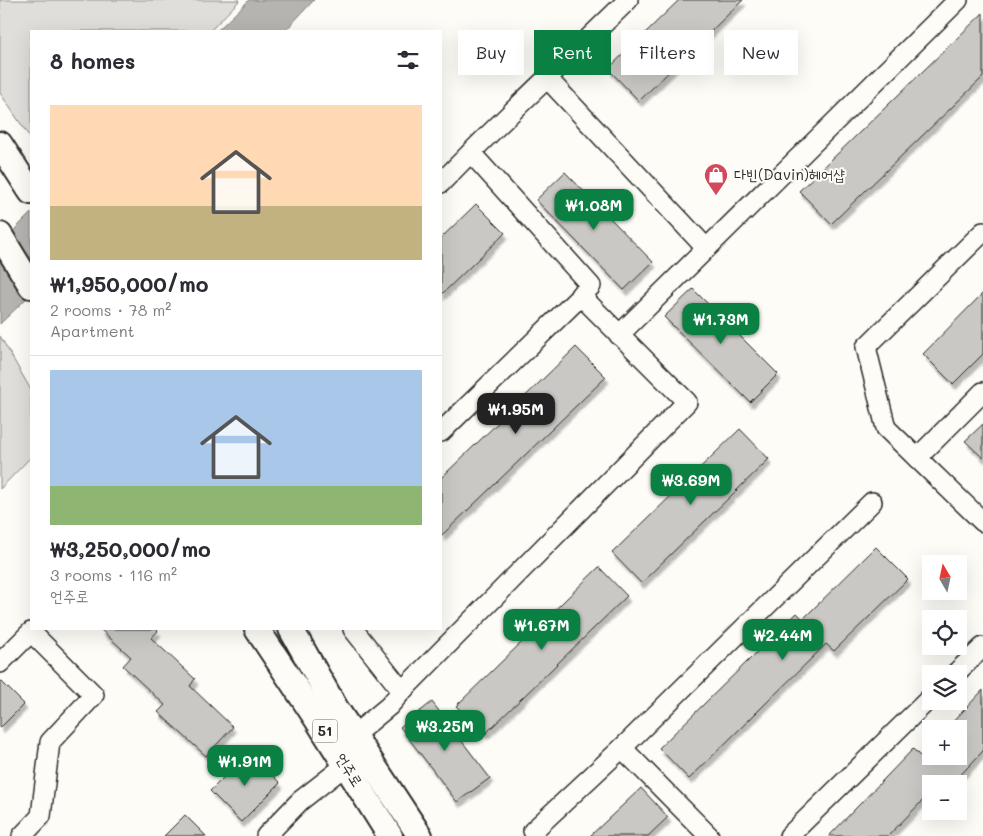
<!DOCTYPE html>
<meta charset="utf-8">
<style>
body{margin:0;font-family:Mali,"Poor Story",sans-serif;background:#f2f2f3;color:#2b2b33;height:100vh;display:flex;flex-direction:column;font-size:19px;white-space:nowrap}
*{box-sizing:border-box;margin:0}
p{font-size:16px;color:#7c7c81}
.icon{flex:none;width:28px;height:28px;fill:none;stroke:currentColor;stroke-width:2;stroke-linecap:round;stroke-linejoin:round}
.map{position:relative;flex:1;overflow:hidden}
.drawer{position:absolute;left:30px;top:30px;width:412px;height:600px;display:flex;flex-direction:column;background:#fff;border-radius:0px;box-shadow:0 5px 20px #0002}
.drawer>*{flex:none}
.guide{position:absolute;left:458px;top:30px;width:450px;height:45px;display:flex;gap:10px}
.needle{width:32px;rotate:351deg}
.fabs{position:absolute;left:922px;top:555px;display:grid;gap:10px}
.fabs a{display:grid;place-items:center;width:45px;height:45px;border-radius:0px;background:#fff;box-shadow:0 5px 20px #0002;font-size:25px}
.price{position:absolute;translate:-50% -42px;padding:0 11px;border-radius:10px;background:#0b8043;color:#fff;font-size:16px;line-height:32px;filter:drop-shadow(0 1px 2px #0008)}
.price::after{content:'';position:absolute;left:50%;top:30px;width:15px;height:11px;margin-left:-8px;background:inherit;clip-path:polygon(0 0,100% 0,50% 100%)}
.price.current{background:#222;color:#fff}
ul{padding:0;list-style:none}
li{display:grid;align-content:center;gap:10px;height:265px;padding:0 20px}
li+li{border-top:1px solid #e1e1e2}
li span{display:grid;place-items:center;height:155px;border-radius:0px;color:#555}
li>.icon{margin-inline-start:auto}
span .icon{width:90px;height:90px;fill:#fffc;stroke-width:1}
li b{font-size:21px}
h2{display:flex;justify-content:space-between;align-items:center;height:60px;padding:0 20px;font-size:21px}
.chip{padding:0 18px;border-radius:0px;background:#fff;box-shadow:0 5px 20px #0002;font-size:18px;line-height:45px}
.chip.current{background:#0b8043;color:#fff}
.map>svg:first-child{display:block}
.green{fill:#dfdeda;stroke:#858482}
.water{fill:#b5b4b1;stroke:#7e7d7b}
.building{fill:#c9c8c4;stroke:#2b2b2b;filter:url(#shadow)}
.lines{fill:none;stroke-linecap:round;stroke-linejoin:round}
.minor-casing{stroke:#2b2b2b;stroke-width:22}
.major-casing{stroke:#2b2b2b;stroke-width:28}
.minor{stroke:#fdfcf7;stroke-width:19}
.major{stroke:#fdfcf7;stroke-width:24}
.labels{text-anchor:middle;stroke-width:4;stroke-linejoin:round;paint-order:stroke}
.shield{fill:#fdfcf7;stroke:#6a6a68;stroke-width:1}
.shield-label{font-size:14px;font-weight:bold;fill:#2b2b2b}
.poi-label{font-size:15px;fill:#2b2b2b;stroke:#fdfcf7;text-anchor:start}
.street-label{font-size:15px;fill:#2b2b2b;stroke:#fdfcf7}
</style>
<div class="map">
<svg width="983" height="836" viewBox="0 0 983 836">
<defs>
<filter id="shadow"><feDropShadow dx="3" dy="5.5" stdDeviation="1" flood-color="#0004"/></filter>
</defs>
<rect width="100%" height="100%" fill="#fdfcf7"/>
<filter id="ink" filterUnits="userSpaceOnUse"><feTurbulence type="fractalNoise" baseFrequency=".02" numOctaves="2"/><feDisplacementMap in="SourceGraphic" scale="10" xChannelSelector="R" yChannelSelector="G"/><feConvolveMatrix kernelMatrix="1 2 1 2 8 2 1 2 1" color-interpolation-filters="sRGB"/></filter>
<g filter="url(#ink)">
<!-- green -->
<g class="green">
<polygon points="0,0 240,0 210,31 31,31 31,139 0,93"/>
<polygon points="0,336 31,390 31,457 0,489"/>
</g>
<!-- water -->
<g class="water">
<polygon points="249,0 314,0 285,31 217,31"/>
<polygon points="31,213 31,294 0,324 0,244"/>
</g>
<!-- building -->
<g class="building">
<polygon points="679,0 743,0 639,101 608,69"/>
<polygon points="983,13 983,77 831,224 799,191"/>
<polygon points="565,172 653,262 624,290 536,200"/>
<polygon points="476,204 505,233 441,295 441,238"/>
<polygon points="693,289 778,374 750,402 664,317"/>
<polygon points="983,293 983,354 953,384 923,354"/>
<polygon points="576,347 606,377 441,536 441,478"/>
<polygon points="983,424 983,458 965,441"/>
<polygon points="740,429 769,459 641,583 612,553"/>
<polygon points="876,547 908,579 834,651 826,644 689,779 659,748 797,613 803,619"/>
<polygon points="599,567 627,596 485,734 456,706"/>
<polygon points="100,629 156,629 158,631 151,638 195,679 190,686 233,727 206,756 158,712 165,705 123,666 131,657"/>
<polygon points="0,680 24,704 0,728"/>
<polygon points="983,690 983,751 952,784 942,784 941,782 939,784 931,784 931,792 888,836 829,836 913,749 920,756 931,744 931,756 959,756 959,729 946,729"/>
<polygon points="432,702 490,778 457,802 400,727"/>
<polygon points="249,752 280,783 241,822 210,791"/>
<polygon points="641,788 668,817 648,836 590,836"/>
<polygon points="185,815 206,836 164,836"/>
</g>
<g class="lines">
<!-- minor casing -->
<g class="minor-casing">
<g id="minor">
<polyline points="548,79 706,248"/>
<path d="M441,183c60,-63 125,-122 187,-183"/>
<polyline points="983,232 866,347 886,428 983,522"/>
<polyline points="619,335 958,0"/>
<polyline points="441,432 591,286 471,153"/>
<polyline points="917,458 983,392"/>
<polyline points="353,629 402,691 389,706 354,735"/>
<polyline points="0,663 31,632 94,695 50,742 41,816 22,836"/>
<polyline points="955,674 983,647"/>
<polyline points="402,691 687,402 580,295"/>
<polyline points="622,748 709,836"/>
<polyline points="533,831 622,748 872,502"/>
<polyline points="266,836 300,801 346,765"/>
<polyline points="789,836 931,697"/>
</g>
</g>
<!-- major casing -->
<g class="major-casing">
<g id="major">
<polyline points="0,144 31,192"/>
<polyline points="0,235 31,286"/>
<polyline points="257,629 316,718 390,836"/>
<polyline points="291,629 335,707 420,836"/>
</g>
</g>
<!-- minor -->
<use href="#minor" class="minor"/>
<!-- major -->
<use href="#major" class="major"/>
</g>
</g>
<!-- icons -->
<defs>
<g id="shop-pin" transform="scale(1.25)"><path d="M0 17L-7.5 6A9.5 9.5 0 1 1 7.5 6Z" fill="#d1495b" stroke="#fdfcf7"/><path d="M-5-2.5h2.3a2.7 3.5 0 0 1 5.4 0H5L5.5 6h-11ZM-1.5-2.5h3a1.5 2.3 0 0 0-3 0Z" fill="#fff"/></g>
</defs>
<g fill-rule="evenodd">
<use href="#shop-pin" x="716" y="175"/>
</g>
<g class="labels">
<!-- shield labels -->
<rect class="shield" x="312.5" y="719.5" width="25" height="23" rx="4"/>
<g class="shield-label">
<text x="325" y="736">51</text>
</g>
<!-- poi labels -->
<g class="poi-label">
<text x="734" y="180">다빈(Davin)헤어샵</text>
</g>
<!-- street labels -->
<g class="street-label">
<text transform="translate(349 770) rotate(58)" y="5">언주로</text>
</g>
</g>
</svg>
<div class="fabs">
<a><svg class="needle" viewBox="-14 -14 28 28"><path d="M0-13l5 13h-10z" fill="#e53935"/><path d="M0 13l5-13h-10z" fill="#7c7c81"/></svg></a>
<a><svg class="icon" aria-label="locate" viewBox="0 0 24 24"><circle cx="12" cy="12" r="6"/><path d="M12 2v4M12 18v4M2 12h4M18 12h4"/></svg></a>
<a><svg class="icon" aria-label="layers" viewBox="0 0 24 24"><path d="M12 4l9 5-9 5-9-5zM3 14l9 5 9-5"/></svg></a>
<a>+</a>
<a>−</a>
</div>
<b class="price" style="left:594px;top:231px">₩1.08M</b>
<b class="price" style="left:721px;top:345px">₩1.73M</b>
<b class="price current" style="left:516px;top:435px">₩1.95M</b>
<b class="price" style="left:691px;top:506px">₩3.69M</b>
<b class="price" style="left:542px;top:651px">₩1.67M</b>
<b class="price" style="left:783px;top:661px">₩2.44M</b>
<b class="price" style="left:445px;top:752px">₩3.25M</b>
<b class="price" style="left:245px;top:787px">₩1.91M</b>
<div class="guide">
<a class="chip">Buy</a>
<a class="chip current">Rent</a>
<a class="chip">Filters</a>
<a class="chip">New</a>
</div>
<section class="drawer">
<h2>8 homes<svg class="icon" aria-label="filters" viewBox="0 0 24 24"><path d="M4 7h16M4 17h16"/><circle cx="9" cy="7" r="2"/><circle cx="15" cy="17" r="2"/></svg></h2>
<ul>
<li><span style="background:linear-gradient(#ffd9b3 65%,#c2b280 0)"><svg class="icon" aria-label="home" viewBox="0 0 24 24"><path d="M3 11l9-7 9 7M6 9v11h12V9"/></svg></span><div><b>₩1,950,000/mo</b><p>2 rooms · 78 m²</p><p>Apartment</p></div></li>
<li><span style="background:linear-gradient(#a9c7e8 75%,#8fb573 0)"><svg class="icon" aria-label="home" viewBox="0 0 24 24"><path d="M3 11l9-7 9 7M6 9v11h12V9"/></svg></span><div><b>₩3,250,000/mo</b><p>3 rooms · 116 m²</p><p>언주로</p></div></li>
</ul>
</section>
</div>
